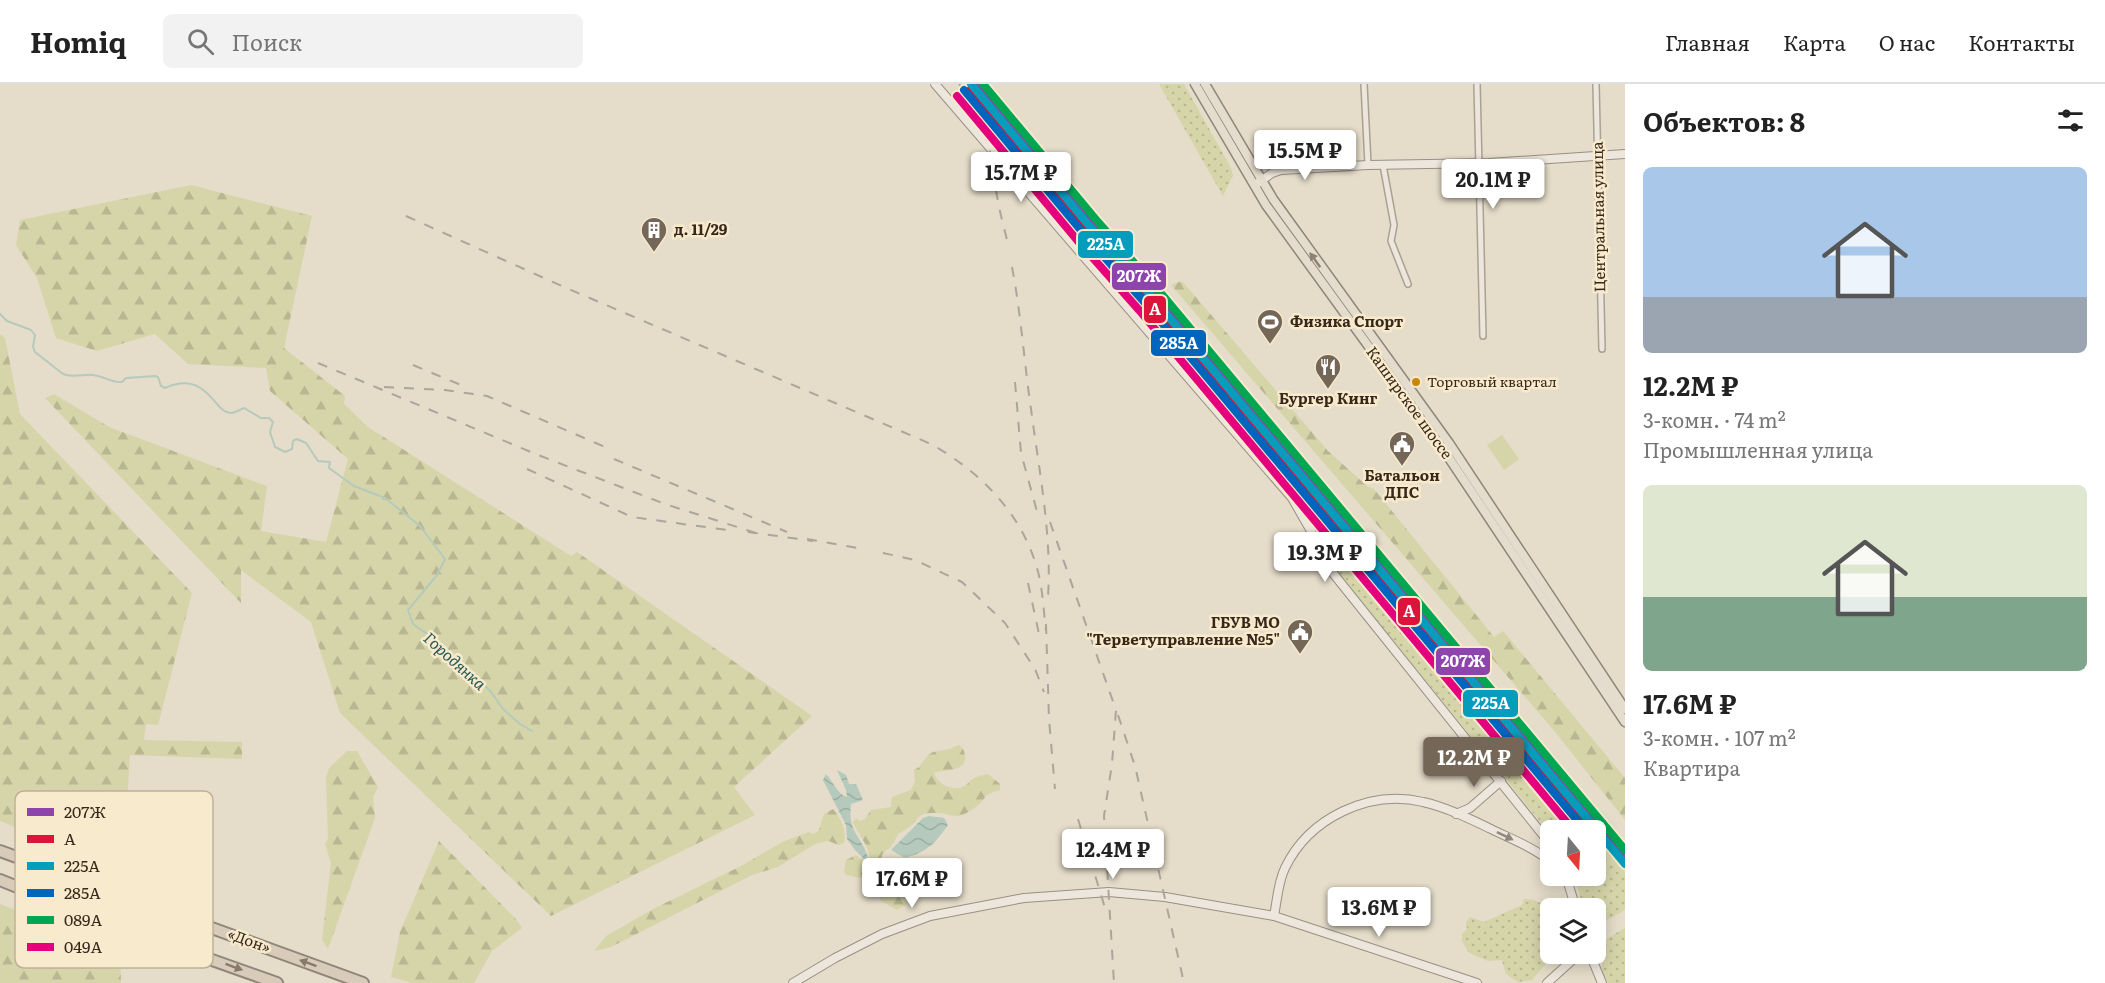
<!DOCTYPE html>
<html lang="ru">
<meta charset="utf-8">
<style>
body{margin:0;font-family:Literata,serif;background:#f2f2f2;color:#222;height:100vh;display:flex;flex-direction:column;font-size:22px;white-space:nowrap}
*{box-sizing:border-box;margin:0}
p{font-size:20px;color:#767676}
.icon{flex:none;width:33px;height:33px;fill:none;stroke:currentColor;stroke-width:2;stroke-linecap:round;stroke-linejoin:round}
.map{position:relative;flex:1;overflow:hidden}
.details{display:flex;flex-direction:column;background:#fff;width:480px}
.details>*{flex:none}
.needle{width:39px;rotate:162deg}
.controls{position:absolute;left:1540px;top:736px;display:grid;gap:12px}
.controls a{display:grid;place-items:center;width:66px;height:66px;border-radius:9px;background:#fff;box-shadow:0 3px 15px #0003;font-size:30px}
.price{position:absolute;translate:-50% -51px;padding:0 14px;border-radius:6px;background:#fff;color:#222;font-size:20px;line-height:39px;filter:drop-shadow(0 2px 3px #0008)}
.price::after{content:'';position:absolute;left:50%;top:36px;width:18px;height:14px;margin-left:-9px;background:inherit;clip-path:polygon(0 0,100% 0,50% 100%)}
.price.selected{background:#756758;color:#fff}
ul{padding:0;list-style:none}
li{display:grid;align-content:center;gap:12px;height:318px;padding:0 18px}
li span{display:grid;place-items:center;height:186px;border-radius:9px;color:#555}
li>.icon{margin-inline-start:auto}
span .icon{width:108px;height:108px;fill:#fffc;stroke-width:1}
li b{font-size:26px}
h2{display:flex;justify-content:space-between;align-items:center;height:72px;padding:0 18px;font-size:26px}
header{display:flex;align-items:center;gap:36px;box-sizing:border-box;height:84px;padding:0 30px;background:#fff;border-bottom:2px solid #e0e0e0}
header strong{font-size:28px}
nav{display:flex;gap:33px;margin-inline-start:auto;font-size:21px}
.search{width:420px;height:54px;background:#f2f2f2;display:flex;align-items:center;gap:15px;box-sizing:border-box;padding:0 21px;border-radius:9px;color:#767676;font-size:22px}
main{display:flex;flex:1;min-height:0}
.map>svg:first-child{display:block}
.grass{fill:url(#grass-dots)}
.forest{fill:url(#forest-firs)}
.green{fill:#d6d5aa}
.water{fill:url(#water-waves)}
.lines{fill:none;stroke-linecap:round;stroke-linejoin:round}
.stream{stroke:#b5cabc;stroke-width:2}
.street-casing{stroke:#aaa193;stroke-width:8}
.secondary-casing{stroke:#999083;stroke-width:10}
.primary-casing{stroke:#8f867a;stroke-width:11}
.highway-casing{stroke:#8f867a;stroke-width:14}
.street{stroke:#ece6dc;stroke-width:5}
.secondary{stroke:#ece6dc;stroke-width:8}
.primary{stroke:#e4dccc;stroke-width:8}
.highway{stroke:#d8cbb9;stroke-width:10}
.rail{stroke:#aba69c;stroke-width:2;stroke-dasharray:10 10;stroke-linecap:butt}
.rail-1-casing{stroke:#f8eacd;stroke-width:12}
.rail-2-casing{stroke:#f8eacd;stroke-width:12}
.rail-3-casing{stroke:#f8eacd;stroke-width:12}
.rail-4-casing{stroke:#f8eacd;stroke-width:12}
.rail-5-casing{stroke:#f8eacd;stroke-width:12}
.rail-6-casing{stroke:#f8eacd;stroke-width:12}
.rail-1{stroke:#8e44ad;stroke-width:8}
.rail-2{stroke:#dc143c;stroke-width:8}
.rail-3{stroke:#069cbc;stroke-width:8}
.rail-4{stroke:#0065bd;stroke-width:8}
.rail-5{stroke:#00a651;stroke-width:8}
.rail-6{stroke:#e5007d;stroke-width:8}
.oneway{fill:#8e8274}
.oneway2{fill:#92877c}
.oneway3{fill:#887a6a}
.bus-dot{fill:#c78607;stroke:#f8eacd;stroke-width:2}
.labels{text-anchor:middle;stroke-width:5;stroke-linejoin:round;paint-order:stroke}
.bus-label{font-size:14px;fill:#38281b;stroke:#f8eacd;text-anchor:start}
.street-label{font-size:15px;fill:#38281b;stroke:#f8eacd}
.poi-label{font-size:15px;font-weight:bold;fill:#38281b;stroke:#f8eacd;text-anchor:start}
.water-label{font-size:16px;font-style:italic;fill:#295955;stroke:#f8eacd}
.key{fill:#f8eacd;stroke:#beb098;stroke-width:1.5}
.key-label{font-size:16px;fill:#38281b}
.line-badge{stroke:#f8eacd;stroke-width:2}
.badge-label{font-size:16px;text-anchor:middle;font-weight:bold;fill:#fff}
</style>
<header>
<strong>Homiq</strong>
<div class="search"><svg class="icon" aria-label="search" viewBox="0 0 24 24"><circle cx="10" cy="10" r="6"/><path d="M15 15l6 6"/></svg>Поиск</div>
<nav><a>Главная</a><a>Карта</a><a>О нас</a><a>Контакты</a></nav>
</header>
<main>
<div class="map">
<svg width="1625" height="899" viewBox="0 0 1625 899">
<defs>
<pattern id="grass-dots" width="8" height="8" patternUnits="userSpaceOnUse" patternTransform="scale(1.5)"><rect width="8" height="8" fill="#d6d5aa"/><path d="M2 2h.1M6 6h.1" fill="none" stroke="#b8b792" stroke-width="1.8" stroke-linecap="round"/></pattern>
<pattern id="forest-firs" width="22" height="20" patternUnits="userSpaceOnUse" patternTransform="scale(1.5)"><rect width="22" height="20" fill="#d6d5aa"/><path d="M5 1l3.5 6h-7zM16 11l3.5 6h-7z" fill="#b8b792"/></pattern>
<pattern id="water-waves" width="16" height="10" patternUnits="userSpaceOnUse" patternTransform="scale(1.5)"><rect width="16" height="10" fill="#b5cabc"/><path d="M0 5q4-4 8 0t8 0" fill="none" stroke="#9caea1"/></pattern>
</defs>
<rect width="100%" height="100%" fill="#e5dcc9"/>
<!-- grass -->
<g class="grass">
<polygon points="1159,0 1184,0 1231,84 1233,91 1223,112"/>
<polygon points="1181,254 1594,747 1551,747 1551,751 1324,471 1306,435 1288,408 1163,256"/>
<polygon points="1596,749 1625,783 1625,826 1597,842 1596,825 1584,825 1574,792 1596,792"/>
<path d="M1524,815c8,0 12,2 19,5 8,3 13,0 20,5h-12v45h3l-22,26 -14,2 -12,-8 -4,-14 -14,1 -19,-8 -7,-12v-7l5,-5 -1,-7 4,-5 14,5 38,-17z"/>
<polygon points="1625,844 1625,899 1608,899 1603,889 1599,864 1603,857"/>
</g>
<!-- forest -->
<g class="forest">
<polygon points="191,101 312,132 284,264 345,312 344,320 368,343 571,472 577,468 812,632 734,703 755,731 551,832 340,629 311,538 241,486 241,519 45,314 54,310 109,343 267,402 261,447 326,458 348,375 270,307 266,284 188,280 155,250 97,267 56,254 37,194 16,161 20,136"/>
<polygon points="1182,197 1328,367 1367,402 1374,405 1494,553 1503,547 1625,694 1625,736 1556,649 1171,201"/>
<polygon points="0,250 5,254 20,330 192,509 158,641 146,640 144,656 242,658 242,675 130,671 123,786 0,737"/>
<path d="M959,661c4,3 7,8 6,14 -1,13 -22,10 -31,14 4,12 20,20 32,12 4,-3 3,-4 8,-7 4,-2 10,-3 14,-4l12,10v6c-4,1 -10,3 -13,5 -3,2 -3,5 -6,7 -4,5 -13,11 -19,13 -9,3 -15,-2 -23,-2 -25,-1 -17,5 -31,15 -13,9 -7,1 -15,16 -5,8 -13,6 -11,18l14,6c3,6 3,9 -1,15v5l13,16 -11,6 -17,-10 -7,-25 -5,-1 -3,5 -19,-4 -2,-4 2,-11 10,-5 4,4 10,3c-2,-20 -9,-22 -17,-40l3,-4 4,3 5,-2 6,-9 20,-3 1,-10 19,-7 4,-9 -1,-11 5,-3 9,-12 5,-3 16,-3z"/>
<polygon points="347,667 357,667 378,703 373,713 375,734 328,865 322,856 331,779 325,760 328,755 326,693 329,684"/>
<path d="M833,725c8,10 14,21 11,34l-5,2 -11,-4 -13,3 -37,23 -26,8 -141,72 -17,4 12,-15 49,-28 88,-43 39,-23 27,-10 5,2 5,-4 5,-16z"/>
<polygon points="439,757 515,834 522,844 492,867 474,899 413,899 391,893 400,848"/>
<polygon points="0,820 120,866 121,899 0,899"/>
</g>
<!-- green -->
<polygon class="green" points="1502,351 1519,375 1504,386 1487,361"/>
<!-- water -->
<g class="water">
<path d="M837,686l9,5 3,9h7l7,16 -12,4c-4,30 12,32 18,57l-5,-2 -9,-9 -8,-11 -1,-14 -23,-45 3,-6c7,7 11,20 21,23l-1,-7z"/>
<path d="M929,732l15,2 4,7c-14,19 -19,26 -43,33l-14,-8 32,-32z"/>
</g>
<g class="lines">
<!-- stream -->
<path class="stream" d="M0,230l7,7 24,9 4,5 -2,12 2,5 28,22c10,4 20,0 30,1 11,1 18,8 29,7l4,-4 29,-2 3,1 3,9 4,2c43,-19 49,26 66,25 4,0 10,-4 13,-5l17,10h8l4,4 -3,10 5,15 10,5 7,-3 1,-8 4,-2 9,4 12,18 12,1 -1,6 25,18 31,12 35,28 25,33 -8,16 -29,35 5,14 20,14 22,24 23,16 13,14 12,17 17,15 12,7"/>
<!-- street casing -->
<g class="street-casing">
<g id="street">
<polyline points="1364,0 1368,81"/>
<polyline points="1477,0 1483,252"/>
<polyline points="1596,0 1602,265"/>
<polyline points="1383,81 1394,141 1391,157 1408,200"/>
</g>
</g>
<!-- secondary casing -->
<g class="secondary-casing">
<g id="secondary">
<polyline points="935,0 1292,414 1311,447 1320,473 1551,761"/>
<polyline points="1258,99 1272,89 1281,86 1368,81 1489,79 1625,70"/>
<polyline points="1456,730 1470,724 1501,697"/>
<polyline points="1566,792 1576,825"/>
<path d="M1274,832c3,-15 4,-34 11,-48 24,-50 84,-79 138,-66 23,5 47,17 68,27 20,10 42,18 60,33"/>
<polyline points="1590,870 1602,899"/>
<polyline points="793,899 835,874 882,850 930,832 1024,814 1109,808 1165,813 1274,832 1477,899"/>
<polyline points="1547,899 1579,870"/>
</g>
</g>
<!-- primary casing -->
<g class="primary-casing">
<g id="primary">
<polyline points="1195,0 1266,121 1441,362 1625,638"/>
<polyline points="1205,0 1273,115 1449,359 1625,625"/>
</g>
</g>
<!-- highway casing -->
<g class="highway-casing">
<g id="highway">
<polyline points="0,767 363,899"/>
<polyline points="0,796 99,836 277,899"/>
</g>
</g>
<!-- street -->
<use href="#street" class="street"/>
<!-- secondary -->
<use href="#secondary" class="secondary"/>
<!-- primary -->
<use href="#primary" class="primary"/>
<!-- highway -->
<use href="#highway" class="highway"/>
<!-- rail -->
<g class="rail">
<polyline points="959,0 1114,184"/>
<path d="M974,30c18,25 18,54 23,82 3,18 8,35 12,52"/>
<path d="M406,132l158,71 367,157c53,30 96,75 109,136 3,17 4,34 6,51"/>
<path d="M1012,183c9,47 12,94 19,142 8,61 21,126 17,188"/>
<polyline points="318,279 538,371 665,420 756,449"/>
<polyline points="413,281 468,304"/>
<polyline points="1015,298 1021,369 1038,431"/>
<polyline points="384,303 445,306 487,312 605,363"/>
<polyline points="614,375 787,448"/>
<polyline points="527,385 632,433 727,446"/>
<polyline points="1050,438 1116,626 1112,680 1104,732 1114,899"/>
<polyline points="748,448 813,457"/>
<polyline points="807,455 863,465"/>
<polyline points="883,469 915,476 962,498 1005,539 1035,585 1044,608"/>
<polyline points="1028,499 1039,550"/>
<polyline points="1046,540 1049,635 1055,705"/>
<polyline points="1118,631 1135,682 1184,899"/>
<polyline points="1078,735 1105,824"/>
</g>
<!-- rail-1 casing -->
<g class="rail-1-casing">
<polyline id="rail-1" points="977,0 1625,770"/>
</g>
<!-- rail-2 casing -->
<g class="rail-2-casing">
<polyline id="rail-2" points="970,6 1594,747"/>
</g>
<!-- rail-3 casing -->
<g class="rail-3-casing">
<polyline id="rail-3" points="971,0 1091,144 1153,214 1625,780"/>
</g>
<!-- rail-4 casing -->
<g class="rail-4-casing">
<polyline id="rail-4" points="964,6 1084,150 1146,220 1586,747"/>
</g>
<!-- rail-5 casing -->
<g class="rail-5-casing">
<polyline id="rail-5" points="983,0 1098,138 1160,208 1625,766"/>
</g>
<!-- rail-6 casing -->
<g class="rail-6-casing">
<polyline id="rail-6" points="957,12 1077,156 1139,226 1574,747"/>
</g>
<!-- rail-1 -->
<use href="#rail-1" class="rail-1"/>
<!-- rail-2 -->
<use href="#rail-2" class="rail-2"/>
<!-- rail-3 -->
<use href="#rail-3" class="rail-3"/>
<!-- rail-4 -->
<use href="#rail-4" class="rail-4"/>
<!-- rail-5 -->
<use href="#rail-5" class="rail-5"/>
<!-- rail-6 -->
<use href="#rail-6" class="rail-6"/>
</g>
<!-- one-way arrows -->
<defs><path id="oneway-solid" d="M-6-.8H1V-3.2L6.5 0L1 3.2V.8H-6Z" transform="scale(1.5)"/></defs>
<use class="oneway" href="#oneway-solid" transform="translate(1315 176) rotate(-126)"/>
<use class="oneway2" href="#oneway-solid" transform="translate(1505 752) rotate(26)"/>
<g class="oneway3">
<use href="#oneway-solid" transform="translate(308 879) rotate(-160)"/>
<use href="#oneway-solid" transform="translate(234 883) rotate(20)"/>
</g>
<!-- icons -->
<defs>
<g id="building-pin" transform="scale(1.35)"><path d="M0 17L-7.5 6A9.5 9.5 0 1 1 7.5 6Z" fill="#756758" stroke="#f8eacd"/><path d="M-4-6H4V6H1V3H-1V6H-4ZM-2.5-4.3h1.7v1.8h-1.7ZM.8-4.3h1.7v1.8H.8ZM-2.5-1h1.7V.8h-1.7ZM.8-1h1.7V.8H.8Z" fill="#fff"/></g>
<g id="stadium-pin" transform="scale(1.35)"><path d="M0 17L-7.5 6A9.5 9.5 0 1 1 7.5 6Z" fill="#756758" stroke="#f8eacd"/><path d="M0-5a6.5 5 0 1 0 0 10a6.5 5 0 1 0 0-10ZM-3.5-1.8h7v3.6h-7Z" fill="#fff"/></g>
<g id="restaurant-pin" transform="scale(1.35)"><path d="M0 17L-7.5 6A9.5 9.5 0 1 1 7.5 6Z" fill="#756758" stroke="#f8eacd"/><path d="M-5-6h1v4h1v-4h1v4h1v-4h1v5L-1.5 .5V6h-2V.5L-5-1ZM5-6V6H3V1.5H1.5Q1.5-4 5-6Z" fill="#fff"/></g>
<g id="civic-pin" transform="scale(1.35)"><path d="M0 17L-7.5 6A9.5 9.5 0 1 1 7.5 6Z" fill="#756758" stroke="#f8eacd"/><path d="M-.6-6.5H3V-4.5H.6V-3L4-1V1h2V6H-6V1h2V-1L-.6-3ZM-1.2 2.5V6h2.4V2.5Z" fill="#fff"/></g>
</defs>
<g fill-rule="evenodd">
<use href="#building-pin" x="654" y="146"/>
<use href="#stadium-pin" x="1270" y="238"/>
<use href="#restaurant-pin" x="1328" y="283"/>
<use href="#civic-pin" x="1402" y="360"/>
<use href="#civic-pin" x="1300" y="548"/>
</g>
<!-- markers -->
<circle class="bus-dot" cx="1416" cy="298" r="5"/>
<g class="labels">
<!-- bus labels -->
<g class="bus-label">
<text x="1427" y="303">Торговый квартал</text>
</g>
<!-- street labels -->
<g class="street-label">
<text transform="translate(1599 133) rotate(-91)" y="5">Центральная улица</text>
<text transform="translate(1409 319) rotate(54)" y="5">Каширское шоссе</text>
<text transform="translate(249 857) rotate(20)" y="5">«Дон»</text>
</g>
<!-- poi labels -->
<g class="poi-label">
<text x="674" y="151">д. 11/29</text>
<text x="1290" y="243">Физика Спорт</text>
<text x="1328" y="320" text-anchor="middle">Бургер Кинг</text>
<text x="1402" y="397" text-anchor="middle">Батальон<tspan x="1402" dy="17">ДПС</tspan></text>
<text x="1280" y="544" text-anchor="end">ГБУВ МО<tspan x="1280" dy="17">"Терветуправление №5"</tspan></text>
</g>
<!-- water labels -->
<g class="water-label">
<text transform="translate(455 577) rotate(42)" y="6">Городянка</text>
</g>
</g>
<!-- legend -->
<rect x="15" y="707" width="198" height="177" rx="9" class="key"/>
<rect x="27" y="724" width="27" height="8" fill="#8e44ad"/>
<rect x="27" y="751" width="27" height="8" fill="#dc143c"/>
<rect x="27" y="778" width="27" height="8" fill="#069cbc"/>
<rect x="27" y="805" width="27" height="8" fill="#0065bd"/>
<rect x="27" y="832" width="27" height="8" fill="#00a651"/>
<rect x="27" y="859" width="27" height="8" fill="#e5007d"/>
<g class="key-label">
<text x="64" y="734">207Ж</text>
<text x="64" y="761">A</text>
<text x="64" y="788">225А</text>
<text x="64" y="815">285А</text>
<text x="64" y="842">089А</text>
<text x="64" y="869">049А</text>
</g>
<g class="line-badge">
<rect x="1077" y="146" width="57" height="29" rx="6" fill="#069cbc"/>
<rect x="1111" y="178" width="56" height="29" rx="6" fill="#8e44ad"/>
<rect x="1143" y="211" width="24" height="29" rx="6" fill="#dc143c"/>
<rect x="1150" y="245" width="57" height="28" rx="6" fill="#0065bd"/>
<rect x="1397" y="513" width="24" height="29" rx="6" fill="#dc143c"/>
<rect x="1435" y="563" width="56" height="29" rx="6" fill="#8e44ad"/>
<rect x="1462" y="605" width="57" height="29" rx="6" fill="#069cbc"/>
</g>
<g class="badge-label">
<text x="1106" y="166">225А</text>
<text x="1139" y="198">207Ж</text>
<text x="1155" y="231">A</text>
<text x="1179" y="265">285А</text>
<text x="1409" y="533">A</text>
<text x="1463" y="583">207Ж</text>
<text x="1491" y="625">225А</text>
</g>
</svg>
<div class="controls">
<a><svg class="needle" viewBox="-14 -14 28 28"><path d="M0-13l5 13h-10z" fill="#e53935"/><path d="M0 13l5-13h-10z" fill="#767676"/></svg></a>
<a><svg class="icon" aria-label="layers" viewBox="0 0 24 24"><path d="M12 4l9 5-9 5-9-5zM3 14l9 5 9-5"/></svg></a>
</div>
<b class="price" style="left:1305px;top:97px">15.5M ₽</b>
<b class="price" style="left:1021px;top:119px">15.7M ₽</b>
<b class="price" style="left:1493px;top:126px">20.1M ₽</b>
<b class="price" style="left:1325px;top:499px">19.3M ₽</b>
<b class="price selected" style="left:1474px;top:704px">12.2M ₽</b>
<b class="price" style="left:1113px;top:796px">12.4M ₽</b>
<b class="price" style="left:912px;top:825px">17.6M ₽</b>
<b class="price" style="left:1379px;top:854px">13.6M ₽</b>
</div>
<section class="details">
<h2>Объектов: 8<svg class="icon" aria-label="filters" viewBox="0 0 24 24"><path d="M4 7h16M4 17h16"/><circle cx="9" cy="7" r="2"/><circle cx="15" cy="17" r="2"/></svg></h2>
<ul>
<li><span style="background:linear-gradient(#a9c7e8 70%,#9aa5b1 0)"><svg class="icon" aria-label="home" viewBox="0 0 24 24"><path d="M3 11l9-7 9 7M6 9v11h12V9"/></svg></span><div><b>12.2M ₽</b><p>3-комн. · 74 m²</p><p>Промышленная улица</p></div></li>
<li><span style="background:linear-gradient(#dfe7d0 60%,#7fa58c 0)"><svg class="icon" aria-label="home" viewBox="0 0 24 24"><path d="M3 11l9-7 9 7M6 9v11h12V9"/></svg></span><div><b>17.6M ₽</b><p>3-комн. · 107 m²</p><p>Квартира</p></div></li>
</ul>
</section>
</main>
